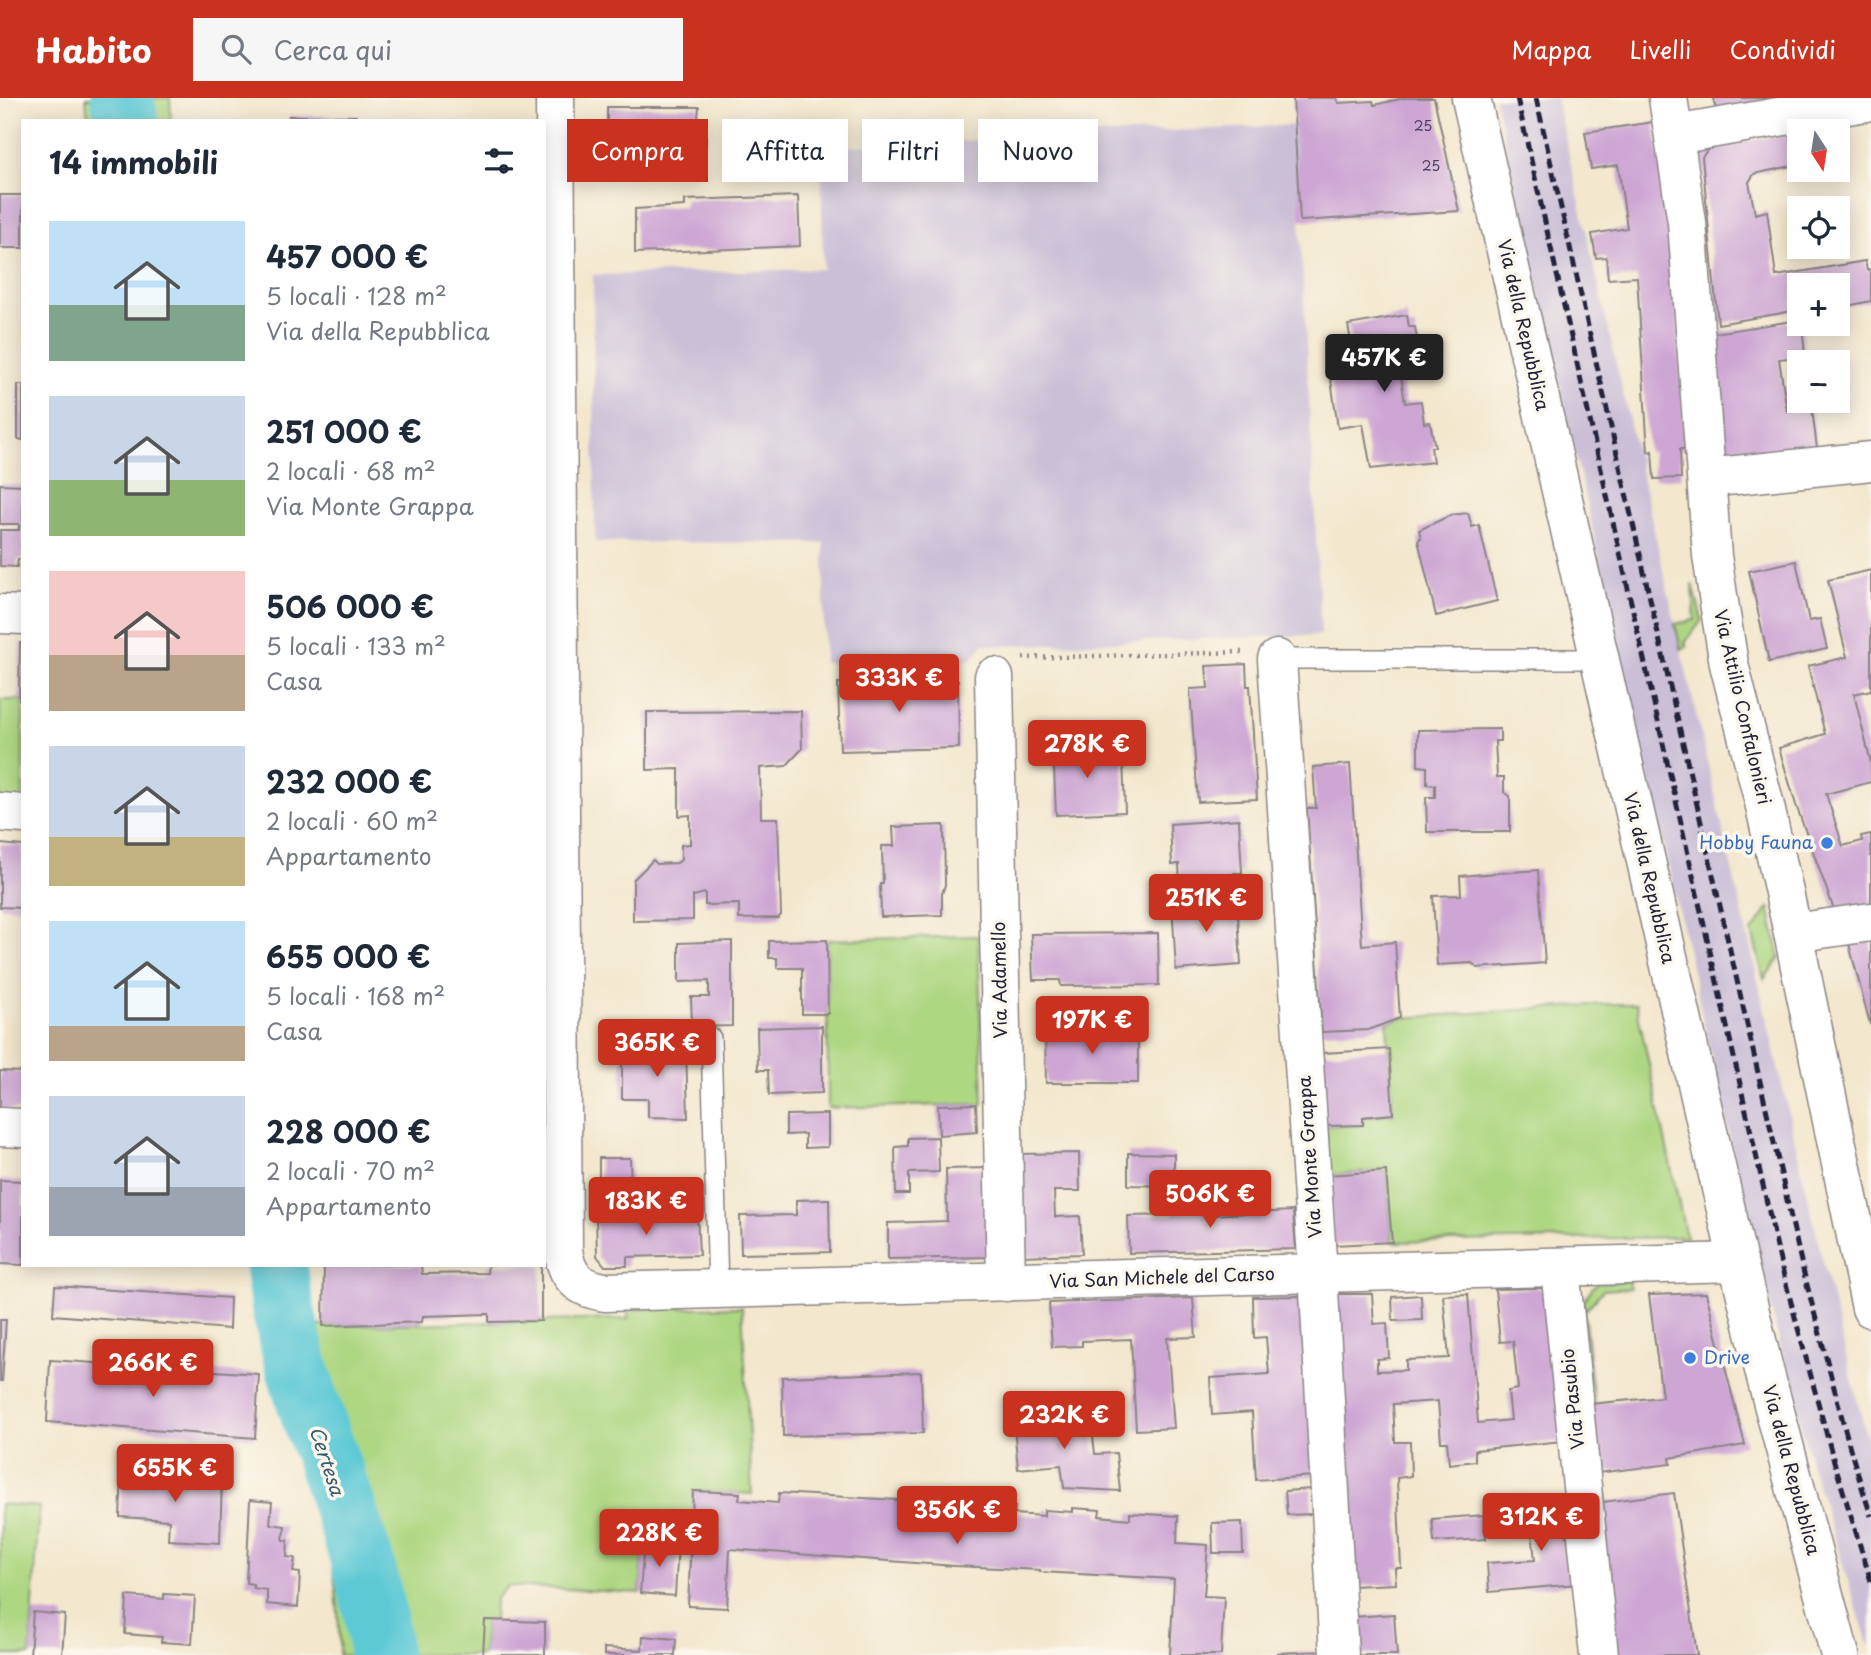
<!DOCTYPE html>
<html lang="it">
<meta charset="utf-8">
<style>
body{margin:0;font-family:"Playpen Sans",sans-serif;background:#f6f6f7;color:#1f2937;height:100vh;display:flex;flex-direction:column;font-size:26px;white-space:nowrap}
*{box-sizing:border-box;margin:0}
p{font-size:23px;color:#747a83}
.icon{flex:none;width:38px;height:38px;fill:none;stroke:currentColor;stroke-width:2;stroke-linecap:round;stroke-linejoin:round}
.map{position:relative;flex:1;overflow:hidden}
.details{position:absolute;left:21px;top:21px;width:525px;height:1148px;display:flex;flex-direction:column;background:#fff;border-radius:0px;box-shadow:0 4px 18px #0003}
.details>*{flex:none}
.hud{position:absolute;left:567px;top:21px;width:665px;height:63px;display:flex;gap:14px}
.needle{width:46px;rotate:168deg}
.tools{position:absolute;left:1787px;top:21px;display:grid;gap:14px}
.tools a{display:grid;place-items:center;width:63px;height:63px;border-radius:0px;background:#fff;box-shadow:0 4px 18px #0003;font-size:35px}
.price{position:absolute;translate:-50% -60px;padding:0 16px;border-radius:7px;background:#c8321e;color:#fff;font-size:23px;line-height:46px;filter:drop-shadow(0 2px 4px #0008)}
.price::after{content:'';position:absolute;left:50%;top:42px;width:21px;height:16px;margin-left:-10px;background:inherit;clip-path:polygon(0 0,100% 0,50% 100%)}
.price.active{background:#222;color:#fff}
ul{padding:0;list-style:none}
li{display:flex;align-items:center;gap:21px;height:175px;padding:0 28px}
li span{display:grid;place-items:center;flex:none;width:196px;height:140px;border-radius:0px;color:#555}
li>.icon{margin-inline-start:auto}
span .icon{width:84px;height:84px;fill:#fffc;stroke-width:1}
li b{font-size:30px}
h2{display:flex;justify-content:space-between;align-items:center;height:84px;padding:0 28px;font-size:30px}
.pill{padding:0 24px;border-radius:0px;background:#fff;box-shadow:0 4px 18px #0003;font-size:24px;line-height:63px}
.pill.active{background:#c8321e;color:#fff}
header{display:flex;align-items:center;gap:42px;box-sizing:border-box;height:98px;padding:0 35px;background:#c8321e;color:#fff}
header strong{font-size:33px}
nav{display:flex;gap:38px;margin-inline-start:auto;font-size:24px}
.search{width:490px;height:63px;background:#f6f6f7;display:flex;align-items:center;gap:18px;box-sizing:border-box;padding:0 24px;border-radius:0px;color:#747a83;font-size:26px}
.map>svg:first-child{display:block}
.industrial{fill:#cabfd7}
.green{fill:#aed782;stroke:#687c5e;stroke-width:2}
.lines{fill:none;stroke-linecap:round;stroke-linejoin:round}
.river{stroke:#5dc9d5;stroke-width:63}
.building{fill:#cda6d4}
.lane-casing{stroke:#8a8484;stroke-width:22}
.street-casing{stroke:#8a8484;stroke-width:41}
.path{stroke:#8a8484;stroke-width:4.5;stroke-dasharray:2 5;stroke-linecap:butt}
.lane{stroke:#fff;stroke-width:19}
.street{stroke:#fff;stroke-width:38}
.rail{stroke:#22223b;stroke-width:5;stroke-dasharray:10 5;stroke-linecap:butt}
.shop-dot{fill:#3f7fe0;stroke:#fbf7ec;stroke-width:2.5}
.labels{text-anchor:middle;stroke-width:7;stroke-linejoin:round;paint-order:stroke}
.number-label{font-size:14px;fill:#4d4361}
.street-label{font-size:18px;fill:#22223b;stroke:#fbf7ec}
.shop-label{font-size:18px;fill:#366cbe;stroke:#fbf7ec;text-anchor:end}
.water-label{font-size:19px;font-style:italic;fill:#375c71;stroke:#fbf7ec}
</style>
<header>
<strong>Habito</strong>
<div class="search"><svg class="icon" aria-label="search" viewBox="0 0 24 24"><circle cx="10" cy="10" r="6"/><path d="M15 15l6 6"/></svg>Cerca qui</div>
<nav><a>Mappa</a><a>Livelli</a><a>Condividi</a></nav>
</header>
<div class="map">
<svg width="1871" height="1557" viewBox="0 0 1871 1557">
<rect width="100%" height="100%" fill="#fbf7ec"/>
<filter id="ink" filterUnits="userSpaceOnUse"><feTurbulence type="fractalNoise" baseFrequency=".0143" numOctaves="2"/><feDisplacementMap in="SourceGraphic" scale="14" xChannelSelector="R" yChannelSelector="G"/><feConvolveMatrix kernelMatrix="1 2 1 2 8 2 1 2 1" color-interpolation-filters="sRGB"/></filter>
<filter id="wash" filterUnits="userSpaceOnUse"><feTurbulence type="fractalNoise" baseFrequency=".00686" numOctaves="4" result="noise"/><feDisplacementMap in="SourceGraphic" scale="28" xChannelSelector="R" yChannelSelector="G"/><feGaussianBlur stdDeviation="1.57" result="paint"/><feColorMatrix in="noise" values="0 0 0 0 0 0 0 0 0 0 0 0 0 0 0 0 0 1.4 0 .05"/><feComposite in="paint" operator="in"/></filter>
<g filter="url(#wash)">
<rect width="100%" height="100%" fill="#f3e7cd"/>
<!-- industrial -->
<g class="industrial">
<polygon points="1495,0 1556,0 1681,551 1827,1181 1871,1357 1871,1547 1869,1548 1812,1371 1749,1124"/>
<polygon points="1295,27 1321,537 998,548 983,546 971,562 824,565 824,445 595,444 593,177 823,171 821,50"/>
</g>
<!-- green -->
<g class="green">
<polygon points="86,0 106,0 110,23 88,23"/>
<polygon points="140,0 170,0 171,23 144,23"/>
<polygon points="1693,486 1702,522 1685,545 1687,549 1681,551 1675,526 1695,522"/>
<polygon points="0,602 23,602 23,707 0,706"/>
<polygon points="1769,810 1780,860 1764,881 1752,834"/>
<polygon points="978,838 983,1006 828,1010 827,842"/>
<polygon points="1608,906 1636,906 1686,1139 1392,1144 1386,1073 1328,1077 1326,1028 1363,1027 1363,1019 1393,1016 1387,925 1400,920"/>
<polygon points="288,1167 301,1167 309,1228 628,1221 628,1211 742,1209 752,1396 694,1393 691,1446 644,1444 640,1495 508,1488 495,1501 494,1522 485,1522 483,1557 398,1557 391,1506 348,1366 304,1242"/>
<polygon points="1628,1183 1630,1190 1603,1192 1584,1214 1594,1306 1590,1306 1583,1203 1593,1189 1599,1185"/>
<path d="M306,1351c23,68 48,134 50,206h-17c2,-65 -15,-143 -33,-206z"/>
<polygon points="0,1406 39,1409 30,1557 0,1557"/>
</g>
<g class="lines">
<!-- river -->
<g class="river">
<polyline points="122,0 127,23"/>
<path d="M276,1167c8,66 28,128 50,190 22,65 50,131 54,200"/>
</g>
</g>
<g id="blocks">
<!-- building -->
<g class="building">
<polygon points="1293,0 1337,0 1338,5 1373,3 1374,7 1404,0 1434,0 1459,113 1300,123"/>
<polygon points="1714,0 1799,0 1716,13"/>
<polygon points="607,9 699,9 698,20 706,20 706,45 699,45 700,67 607,67"/>
<rect x="289" y="18" width="67" height="5"/>
<polygon points="1654,24 1674,155 1685,351 1680,351 1681,380 1654,381 1652,353 1648,354 1637,179 1608,181 1606,159 1596,160 1592,136 1627,130 1618,67 1591,71 1585,34"/>
<polygon points="1835,28 1836,33 1812,33 1812,32"/>
<polygon points="1799,34 1799,72 1809,73 1793,76 1792,68 1754,76 1749,84 1755,116 1767,113 1776,178 1865,163 1867,172 1871,171 1871,203 1838,210 1838,187 1799,187 1799,212 1718,226 1702,59 1709,50"/>
<polygon points="1839,49 1842,67 1838,68 1838,50"/>
<rect x="0" y="97" width="23" height="53"/>
<polygon points="798,98 800,148 635,155 635,111 685,108 685,102"/>
<polygon points="1407,217 1409,229 1415,229 1419,253 1413,255 1416,276 1401,279 1405,305 1421,303 1424,325 1430,324 1435,349 1431,349 1433,364 1371,371 1363,326 1338,330 1330,275 1356,271 1348,227"/>
<polygon points="1799,222 1799,226 1802,226 1805,258 1779,261 1787,313 1812,311 1817,350 1722,360 1708,236"/>
<polygon points="18,287 23,287 23,342 18,341"/>
<polygon points="0,386 23,387 23,461 18,461 17,469 0,468 0,432 19,432 19,426 0,426"/>
<polygon points="1468,415 1472,429 1479,427 1497,503 1436,518 1418,442 1421,440 1419,432 1451,417"/>
<polygon points="1796,463 1809,523 1820,521 1827,551 1769,564 1749,473"/>
<polygon points="1871,472 1871,592 1854,596 1871,665 1871,684 1826,696 1843,748 1862,743 1861,738 1871,736 1871,812 1836,817 1796,707 1779,650 1825,636 1808,568 1847,559 1828,482"/>
<polygon points="20,545 23,545 23,602 19,602"/>
<polygon points="1246,566 1247,588 1250,588 1257,701 1198,704 1190,591 1208,590 1206,568"/>
<polygon points="924,577 924,583 958,582 959,650 840,653 838,585 873,584 873,578"/>
<polygon points="801,613 802,651 786,668 760,670 761,720 778,720 781,817 778,820 739,821 739,806 705,807 705,795 693,798 693,822 633,823 633,782 653,762 657,766 677,765 681,762 681,747 690,746 690,717 679,718 679,671 647,672 647,614"/>
<polygon points="1500,631 1500,643 1495,643 1497,679 1504,679 1504,694 1510,698 1510,734 1427,734 1426,699 1435,699 1435,687 1427,686 1427,669 1418,668 1418,632"/>
<polygon points="1101,645 1102,660 1123,659 1125,714 1056,717 1053,646"/>
<polygon points="1350,666 1362,847 1395,844 1400,920 1368,932 1322,934 1307,710 1316,710 1313,669"/>
<polygon points="1239,721 1242,775 1234,775 1234,786 1180,790 1179,766 1172,767 1170,726"/>
<polygon points="944,727 945,787 942,796 942,817 881,819 880,786 883,786 882,748 894,748 893,729"/>
<polygon points="0,746 23,748 23,810 0,809"/>
<polygon points="1538,772 1545,865 1477,870 1472,865 1437,867 1433,798 1461,797 1460,778"/>
<polygon points="1237,800 1241,867 1176,872 1172,804"/>
<polygon points="1158,835 1159,887 1061,888 1060,882 1033,882 1031,836"/>
<polygon points="827,842 828,916 802,916 802,870 777,870 777,860 769,860 769,843"/>
<polygon points="732,843 732,928 692,929 691,899 709,899 709,883 679,884 679,845"/>
<polygon points="1871,843 1871,926 1870,926 1849,846"/>
<polygon points="822,928 822,995 769,997 768,972 758,972 757,930"/>
<polygon points="1045,931 1138,931 1138,985 1046,985"/>
<polygon points="686,948 688,1020 648,1019 648,1001 622,1001 622,949"/>
<polygon points="1389,951 1393,1016 1363,1019 1363,1027 1326,1028 1323,955"/>
<polygon points="0,973 23,974 23,1012 0,1011"/>
<polygon points="976,1006 977,1034 939,1037 938,1007"/>
<polygon points="828,1016 828,1049 805,1050 805,1036 786,1037 786,1017"/>
<polygon points="938,1039 939,1074 909,1075 909,1096 896,1096 895,1049 908,1048 908,1040"/>
<polygon points="1079,1055 1080,1093 1054,1093 1055,1119 1080,1118 1082,1156 1021,1158 1018,1056"/>
<polygon points="1128,1055 1174,1056 1174,1088 1128,1087"/>
<polygon points="599,1060 630,1060 631,1095 599,1095"/>
<polygon points="987,1070 991,1159 888,1161 888,1125 947,1123 946,1071"/>
<polygon points="1386,1073 1392,1144 1334,1147 1328,1077"/>
<polygon points="0,1082 23,1083 23,1167 0,1166"/>
<polygon points="1209,1096 1209,1117 1293,1113 1296,1151 1129,1155 1128,1118 1174,1117 1173,1098"/>
<polygon points="829,1101 830,1154 741,1156 740,1118 796,1117 796,1102"/>
<polygon points="697,1115 699,1157 627,1159 627,1168 605,1168 597,1158 596,1118"/>
<polygon points="324,1167 421,1167 422,1176 487,1175 488,1167 541,1167 541,1223 489,1224 489,1216 423,1218 422,1224 323,1228"/>
<polygon points="55,1188 230,1200 229,1231 53,1217"/>
<polygon points="1546,1190 1562,1343 1475,1352 1475,1363 1449,1366 1447,1344 1441,1344 1438,1303 1393,1306 1395,1344 1410,1344 1411,1378 1397,1380 1401,1470 1395,1470 1396,1486 1352,1488 1334,1196 1372,1196 1374,1226 1387,1225 1389,1260 1377,1261 1377,1273 1406,1272 1406,1262 1449,1260 1443,1197 1468,1196 1478,1325 1511,1322 1508,1293 1518,1291 1513,1243 1500,1244 1495,1191"/>
<polygon points="1706,1195 1745,1347 1670,1360 1671,1366 1598,1375 1590,1306 1662,1299 1649,1197"/>
<polygon points="1421,1197 1422,1222 1393,1223 1392,1199"/>
<polygon points="1302,1198 1314,1378 1256,1382 1252,1314 1212,1317 1210,1280 1269,1276 1266,1239 1254,1240 1253,1199"/>
<polygon points="1193,1200 1196,1239 1167,1240 1174,1330 1136,1332 1131,1241 1082,1243 1082,1248 1052,1249 1049,1205"/>
<polygon points="0,1222 6,1222 2,1283 0,1283"/>
<polygon points="50,1262 259,1276 255,1340 47,1324"/>
<polygon points="921,1274 923,1335 783,1338 782,1279"/>
<polygon points="1071,1312 1073,1330 1092,1330 1095,1356 1116,1355 1120,1393 1064,1390 1061,1367 1018,1371 1013,1317"/>
<polygon points="122,1374 222,1380 220,1445 168,1442 169,1422 120,1419"/>
<polygon points="1311,1391 1312,1416 1287,1417 1285,1393"/>
<polygon points="693,1393 740,1395 739,1402 778,1405 779,1395 1015,1409 1014,1416 1044,1418 1044,1412 1073,1414 1073,1410 1100,1412 1099,1418 1130,1421 1130,1415 1178,1418 1177,1445 1208,1447 1204,1498 1224,1499 1221,1557 1170,1557 1174,1481 1040,1474 1040,1472 955,1468 730,1451 727,1510 688,1508"/>
<polygon points="1674,1395 1697,1557 1613,1557 1602,1404"/>
<polygon points="250,1402 272,1404 270,1426 285,1428 283,1442 288,1442 287,1459 295,1460 293,1474 300,1475 298,1509 267,1506 267,1492 253,1490 253,1486 246,1485"/>
<polygon points="1569,1403 1577,1486 1489,1494 1487,1465 1535,1462 1529,1407"/>
<polygon points="1485,1417 1486,1441 1434,1444 1432,1421"/>
<polygon points="1242,1424 1243,1455 1213,1455 1212,1425"/>
<polygon points="644,1444 678,1446 675,1498 640,1495"/>
<polygon points="164,1496 195,1498 192,1546 161,1544 162,1539 125,1536 127,1498 164,1501"/>
<polygon points="33,1514 65,1517 62,1557 30,1557"/>
<polygon points="1394,1516 1397,1557 1356,1557 1353,1519"/>
<polygon points="485,1522 545,1524 545,1557 483,1557"/>
<polygon points="643,1538 676,1541 675,1557 604,1557 604,1550 642,1552"/>
<polygon points="1325,1553 1325,1557 1279,1557 1278,1555"/>
</g>
</g>
</g>
<g filter="url(#ink)">
<use href="#blocks" fill-opacity="0" stroke="#8a8484" stroke-width="2"/>
<g class="lines">
<!-- lane casing -->
<g class="lane-casing">
<g id="lane">
<polyline points="1277,561 1598,561"/>
<polyline points="711,940 718,1191"/>
</g>
</g>
<!-- street casing -->
<g class="street-casing">
<g id="street">
<path d="M555,0l8,1151c3,27 15,39 42,43l1133,-30"/>
<polyline points="1471,0 1738,1164 1764,1272 1840,1557"/>
<polyline points="1668,0 1687,124 1712,458 1721,517 1729,566 1764,704 1793,835 1871,1210"/>
<polyline points="1675,37 1871,3"/>
<polyline points="1707,380 1871,363"/>
<polyline points="0,516 23,517"/>
<polyline points="1277,561 1318,1175 1339,1557"/>
<polyline points="994,579 1006,1184"/>
<polyline points="0,714 23,716"/>
<polyline points="1793,835 1871,824"/>
<polyline points="0,1029 23,1030"/>
<polyline points="1560,1170 1599,1557"/>
</g>
</g>
<!-- path -->
<polyline class="path" points="1023,560 1242,554"/>
<!-- lane -->
<use href="#lane" class="lane"/>
<!-- street -->
<use href="#street" class="street"/>
<!-- rail -->
<g class="rail">
<polyline points="1517,0 1781,1167 1833,1360 1871,1483"/>
<polyline points="1536,0 1802,1168 1851,1354 1871,1418"/>
</g>
</g>
</g>
<!-- markers -->
<g class="shop-dot">
<circle cx="1827" cy="745" r="7"/>
<circle cx="1690" cy="1260" r="7"/>
</g>
<g class="labels">
<!-- number labels -->
<g class="number-label">
<text x="1423" y="33">25</text>
<text x="1431" y="73">25</text>
</g>
<!-- street labels -->
<g class="street-label">
<text transform="translate(1523 227) rotate(77)" y="6">Via della Repubblica</text>
<text transform="translate(1742 609) rotate(77)" y="6">Via Attilio Confalonieri</text>
<text transform="translate(1649 780) rotate(77)" y="6">Via della Repubblica</text>
<text transform="translate(1000 882) rotate(-91)" y="6">Via Adamello</text>
<text transform="translate(1310 1059) rotate(-94)" y="6">Via Monte Grappa</text>
<text transform="translate(1162 1180) rotate(-2)" y="6">Via San Michele del Carso</text>
<text transform="translate(1573 1301) rotate(-96)" y="6">Via Pasubio</text>
<text transform="translate(1791 1372) rotate(75)" y="6">Via della Repubblica</text>
</g>
<!-- shop labels -->
<g class="shop-label">
<text x="1813" y="751">Hobby Fauna</text>
<text x="1704" y="1266" text-anchor="start">Drive</text>
</g>
<!-- water labels -->
<g class="water-label">
<text transform="translate(327 1363) rotate(72)" y="7">Certesa</text>
</g>
</g>
</svg>
<div class="tools">
<a><svg class="needle" viewBox="-14 -14 28 28"><path d="M0-13l5 13h-10z" fill="#e53935"/><path d="M0 13l5-13h-10z" fill="#747a83"/></svg></a>
<a><svg class="icon" aria-label="locate" viewBox="0 0 24 24"><circle cx="12" cy="12" r="6"/><path d="M12 2v4M12 18v4M2 12h4M18 12h4"/></svg></a>
<a>+</a>
<a>−</a>
</div>
<b class="price active" style="left:1384px;top:296px">457K €</b>
<b class="price" style="left:899px;top:616px">333K €</b>
<b class="price" style="left:1087px;top:682px">278K €</b>
<b class="price" style="left:1206px;top:836px">251K €</b>
<b class="price" style="left:1092px;top:958px">197K €</b>
<b class="price" style="left:657px;top:981px">365K €</b>
<b class="price" style="left:1210px;top:1132px">506K €</b>
<b class="price" style="left:646px;top:1139px">183K €</b>
<b class="price" style="left:153px;top:1301px">266K €</b>
<b class="price" style="left:1064px;top:1353px">232K €</b>
<b class="price" style="left:175px;top:1406px">655K €</b>
<b class="price" style="left:957px;top:1448px">356K €</b>
<b class="price" style="left:1541px;top:1455px">312K €</b>
<b class="price" style="left:659px;top:1471px">228K €</b>
<div class="hud">
<a class="pill active">Compra</a>
<a class="pill">Affitta</a>
<a class="pill">Filtri</a>
<a class="pill">Nuovo</a>
</div>
<section class="details">
<h2>14 immobili<svg class="icon" aria-label="filters" viewBox="0 0 24 24"><path d="M4 7h16M4 17h16"/><circle cx="9" cy="7" r="2"/><circle cx="15" cy="17" r="2"/></svg></h2>
<ul>
<li><span style="background:linear-gradient(#bfe0f5 60%,#7fa58c 0)"><svg class="icon" aria-label="home" viewBox="0 0 24 24"><path d="M3 11l9-7 9 7M6 9v11h12V9"/></svg></span><div><b>457 000 €</b><p>5 locali · 128 m²</p><p>Via della Repubblica</p></div></li>
<li><span style="background:linear-gradient(#c9d6e8 60%,#8fb573 0)"><svg class="icon" aria-label="home" viewBox="0 0 24 24"><path d="M3 11l9-7 9 7M6 9v11h12V9"/></svg></span><div><b>251 000 €</b><p>2 locali · 68 m²</p><p>Via Monte Grappa</p></div></li>
<li><span style="background:linear-gradient(#f6c9c9 60%,#b9a48a 0)"><svg class="icon" aria-label="home" viewBox="0 0 24 24"><path d="M3 11l9-7 9 7M6 9v11h12V9"/></svg></span><div><b>506 000 €</b><p>5 locali · 133 m²</p><p>Casa</p></div></li>
<li><span style="background:linear-gradient(#c9d6e8 65%,#c2b280 0)"><svg class="icon" aria-label="home" viewBox="0 0 24 24"><path d="M3 11l9-7 9 7M6 9v11h12V9"/></svg></span><div><b>232 000 €</b><p>2 locali · 60 m²</p><p>Appartamento</p></div></li>
<li><span style="background:linear-gradient(#bfe0f5 75%,#b9a48a 0)"><svg class="icon" aria-label="home" viewBox="0 0 24 24"><path d="M3 11l9-7 9 7M6 9v11h12V9"/></svg></span><div><b>655 000 €</b><p>5 locali · 168 m²</p><p>Casa</p></div></li>
<li><span style="background:linear-gradient(#c9d6e8 65%,#9aa5b1 0)"><svg class="icon" aria-label="home" viewBox="0 0 24 24"><path d="M3 11l9-7 9 7M6 9v11h12V9"/></svg></span><div><b>228 000 €</b><p>2 locali · 70 m²</p><p>Appartamento</p></div></li>
</ul>
</section>
</div>
